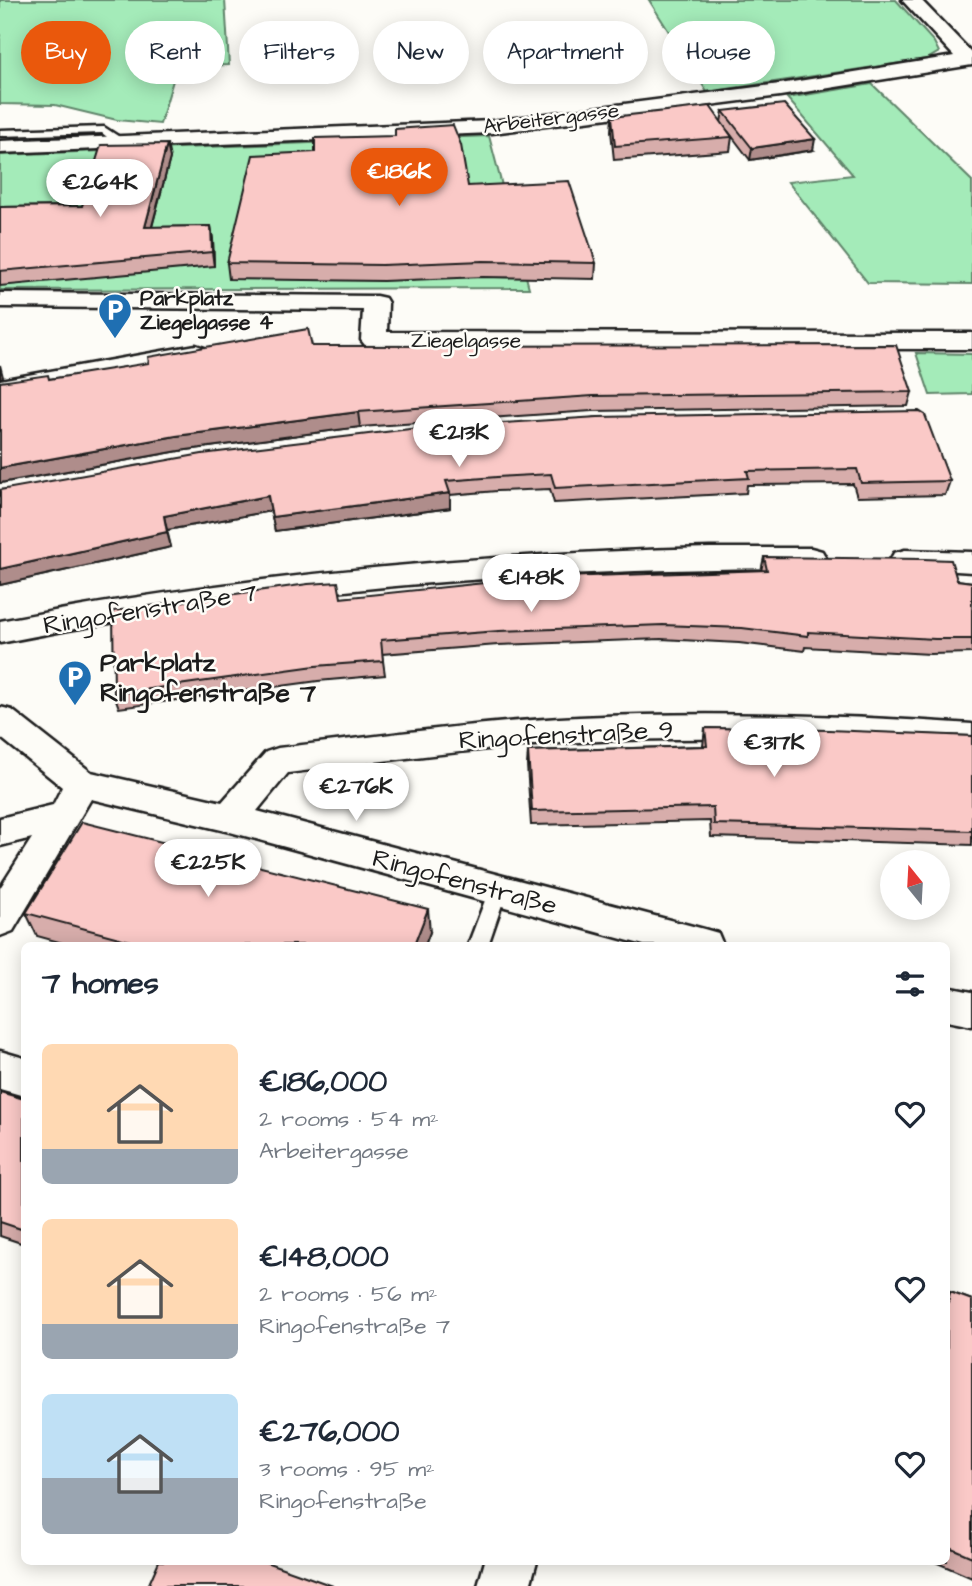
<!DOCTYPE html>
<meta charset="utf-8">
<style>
body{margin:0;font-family:"Architects Daughter",sans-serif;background:#f2f2f3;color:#1f2937;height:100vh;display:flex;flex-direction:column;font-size:26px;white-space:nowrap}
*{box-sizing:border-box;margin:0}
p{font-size:23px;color:#747a83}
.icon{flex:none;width:38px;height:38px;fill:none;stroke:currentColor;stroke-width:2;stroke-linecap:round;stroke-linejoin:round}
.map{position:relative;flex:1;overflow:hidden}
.drawer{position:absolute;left:21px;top:942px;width:929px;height:623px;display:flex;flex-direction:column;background:#fff;border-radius:10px;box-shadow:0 4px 18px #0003}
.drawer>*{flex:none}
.top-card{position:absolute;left:21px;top:21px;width:931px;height:63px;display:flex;gap:14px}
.needle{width:46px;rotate:342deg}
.controls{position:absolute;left:880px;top:850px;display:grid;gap:14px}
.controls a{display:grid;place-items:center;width:70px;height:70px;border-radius:50%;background:#fff;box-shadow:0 4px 18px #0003;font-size:35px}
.price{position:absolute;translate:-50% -60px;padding:0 16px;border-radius:24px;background:#fff;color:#222;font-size:23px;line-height:46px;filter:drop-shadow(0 2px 4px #0008)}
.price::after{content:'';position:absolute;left:50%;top:42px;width:21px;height:16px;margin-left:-10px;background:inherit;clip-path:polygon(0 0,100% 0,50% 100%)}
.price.current{background:#ea580c;color:#fff}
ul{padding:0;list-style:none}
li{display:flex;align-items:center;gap:21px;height:175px;padding:0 21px}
li span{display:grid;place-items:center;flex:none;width:196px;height:140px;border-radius:10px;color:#555}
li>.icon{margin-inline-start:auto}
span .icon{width:84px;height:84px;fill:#fffc;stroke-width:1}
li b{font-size:30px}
h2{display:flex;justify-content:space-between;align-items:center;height:84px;padding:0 21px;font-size:30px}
.tag{padding:0 24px;border-radius:32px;background:#fff;box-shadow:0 4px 18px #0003;font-size:24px;line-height:63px}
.tag.current{background:#ea580c;color:#fff}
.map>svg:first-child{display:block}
.green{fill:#a4ebb9;stroke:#60846a;stroke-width:2}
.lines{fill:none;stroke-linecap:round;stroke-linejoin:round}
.service-casing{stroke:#1c1c1c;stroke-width:5}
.minor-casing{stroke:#1c1c1c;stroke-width:5}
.service{fill:#fdfcf7;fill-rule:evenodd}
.minor{fill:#fdfcf7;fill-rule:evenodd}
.wall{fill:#d7adab;stroke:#1c1c1c;stroke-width:2}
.shaded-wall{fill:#af8d8b;stroke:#1c1c1c;stroke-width:2}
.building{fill:#fac9c7;stroke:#1c1c1c;stroke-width:2}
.labels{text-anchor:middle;stroke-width:5;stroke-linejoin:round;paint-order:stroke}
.far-street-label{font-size:21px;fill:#1c1c1c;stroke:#fdfcf7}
.far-poi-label{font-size:21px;font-weight:bold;fill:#1c1c1c;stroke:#fdfcf7;text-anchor:start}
.street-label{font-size:26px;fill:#1c1c1c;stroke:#fdfcf7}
.poi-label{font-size:26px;font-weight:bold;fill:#1c1c1c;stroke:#fdfcf7;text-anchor:start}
</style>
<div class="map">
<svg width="972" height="1586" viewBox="0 0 972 1586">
<rect width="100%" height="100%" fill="#fdfcf7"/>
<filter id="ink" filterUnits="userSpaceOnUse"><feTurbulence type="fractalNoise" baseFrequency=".0143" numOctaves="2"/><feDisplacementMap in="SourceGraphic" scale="14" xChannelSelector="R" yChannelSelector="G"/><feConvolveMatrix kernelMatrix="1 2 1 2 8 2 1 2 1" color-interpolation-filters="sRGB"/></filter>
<g filter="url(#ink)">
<!-- green -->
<g class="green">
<polygon points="0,0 225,0 229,65 177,67 160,124 117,120 55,105 0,104"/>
<polygon points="649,0 896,0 934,42 939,52 927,59 707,92"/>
<polygon points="872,84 972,181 972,284 868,283 788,182 853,175 787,98"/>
<polygon points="489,136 529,288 0,290 0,155"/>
<polygon points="916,353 972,354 972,394 930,395"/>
</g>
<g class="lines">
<!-- service casing -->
<g class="service-casing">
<g id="service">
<polygon points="104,127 124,140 124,144 116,144 102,133 0,136 0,130"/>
<polygon points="498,882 505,885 507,890 488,945 468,945 489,890 491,885"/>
</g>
</g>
<!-- minor casing -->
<g class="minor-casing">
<g id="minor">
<polygon points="902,0 921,0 972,53 972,65 780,96 492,133 0,153 0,141 492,121 780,84 954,56"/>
<polygon points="0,293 376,296 385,298 388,303 387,332 972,333 972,349 374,348 365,345 361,340 363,310 0,307"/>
<polygon points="196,345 205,348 209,353 205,358 0,396 0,380"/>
<path d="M710,548h101l11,3 4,7 -4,7 -11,3c-275,0 -541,21 -811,75v-22c235,-45 470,-67 710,-73z"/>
<polygon points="905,550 972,552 972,572 894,567 890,560 894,553"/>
<path d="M0,707l12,3 79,62 131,30 44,-50 12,-4c100,-12 200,-26 301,-31 131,-6 262,-2 393,7v26c-131,-10 -262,-15 -393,-8 -98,5 -194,19 -291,31l-31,38 447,118 14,4 5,12h-79l-414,-113 -139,-33 -78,132 -13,5v-48l32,-50 -32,8v-28l53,-13 9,-18 -62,-50z"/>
<polygon points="947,987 972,992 972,1026 947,1021"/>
<polygon points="0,1051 24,1058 24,1096 0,1089"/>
<polygon points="485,1561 537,1561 530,1586 478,1586"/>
</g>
</g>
<!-- service -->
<use href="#service" class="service"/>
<!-- minor -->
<use href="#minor" class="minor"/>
</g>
<!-- wall -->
<g class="wall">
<polygon points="723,111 813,150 750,160 728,131 732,137 730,151 614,160 611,131 612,117 721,122"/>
<polygon points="315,152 468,186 596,263 595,279 483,277 383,281 229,279 227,263"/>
<polygon points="170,158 152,227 211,226 213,240 214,266 0,286 0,207 82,206"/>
<polygon points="312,346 912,392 908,406 592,411 360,427 179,451 0,483 0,382 49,379"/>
<polygon points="598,417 950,481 945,495 857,497 853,484 747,485 746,493 554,503 550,489 497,491 450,495 450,508 275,531 271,511 167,530 171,547 0,585 0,490"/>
<polygon points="764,557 972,582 972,653 930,654 805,647 804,651 739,643 661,639 498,645 382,654 385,675 318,681 119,708 114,694 341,598 761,571"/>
<polygon points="705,728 972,736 972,845 711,837 710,821 531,825 527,765 528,751 703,746"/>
<polygon points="26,913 430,932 425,945 70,945 37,936"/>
<polygon points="0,1092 24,1099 24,1244 0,1236"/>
<polygon points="950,1292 972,1300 972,1578 933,1561 947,1561 947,1296"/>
</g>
<!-- shaded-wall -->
<g class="shaded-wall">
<polygon points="815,139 813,150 750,160 752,148"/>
<polygon points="167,144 170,158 148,241 145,227"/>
<polygon points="211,226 213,240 214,266 212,252"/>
<polygon points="0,365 3,377 0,378"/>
<polygon points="358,412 360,427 179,451 0,483 0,468 176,436"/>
<polygon points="450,493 450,508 275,531 272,517"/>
<polygon points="268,496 271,511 167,530 164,516"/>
<polygon points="167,532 171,547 0,585 0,569"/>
<polygon points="428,909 430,932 425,945 414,945"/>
</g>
<!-- building -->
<g class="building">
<polygon points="784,104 815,139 752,148 723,111"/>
<polygon points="710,106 732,137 615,146 612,117"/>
<polygon points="453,125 461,145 468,186 569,181 596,263 483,261 382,265 227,263 253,155 315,152 315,138 395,136 395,129"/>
<polygon points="167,144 145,227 211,226 212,252 0,271 0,207 82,206 101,145"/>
<polygon points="308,329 312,346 896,345 912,392 593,396 358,412 176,436 0,468 0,382 48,375 49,379 149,363 148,357"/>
<polygon points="919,411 925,415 950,481 861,483 857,469 747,471 749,478 555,488 551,474 497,477 446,481 450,493 272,517 268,496 164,516 167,532 0,569 0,490 202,454 410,429 598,417"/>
<polygon points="764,557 923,559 951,560 957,580 972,582 972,639 935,639 808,632 808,636 742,628 663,625 499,631 381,640 383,661 315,666 114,694 113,611 308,584 338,582 341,598 532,578 767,570"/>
<polygon points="705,728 829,730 972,736 972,831 714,824 713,807 532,811 528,751 707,746"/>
<polygon points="82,822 428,909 414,945 145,945 26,913"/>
<polygon points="0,1092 24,1099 24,1230 0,1222"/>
<polygon points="950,1292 972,1300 972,1557 947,1546 947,1310"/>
<polygon points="159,1561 263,1561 333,1586 148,1586"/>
</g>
</g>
<!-- icons -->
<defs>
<g id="parking-pin" transform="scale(1.75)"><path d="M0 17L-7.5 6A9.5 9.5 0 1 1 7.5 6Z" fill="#1f6fb2" stroke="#fdfcf7"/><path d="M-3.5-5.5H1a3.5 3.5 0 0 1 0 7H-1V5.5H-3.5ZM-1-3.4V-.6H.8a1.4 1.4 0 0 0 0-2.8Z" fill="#fff"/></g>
</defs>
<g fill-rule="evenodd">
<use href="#parking-pin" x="115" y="310"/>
<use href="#parking-pin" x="75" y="677"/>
</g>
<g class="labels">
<!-- far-street labels -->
<g class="far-street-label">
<text transform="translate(551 118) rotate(-7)" y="7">Arbeitergasse</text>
<text x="466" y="347">Ziegelgasse</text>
</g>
<!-- far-poi labels -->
<g class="far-poi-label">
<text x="140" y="305">Parkplatz<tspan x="140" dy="24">Ziegelgasse 4</tspan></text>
</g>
<!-- street labels -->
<g class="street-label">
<text transform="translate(150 608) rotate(-9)" y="9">Ringofenstraße 7</text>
<text transform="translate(566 734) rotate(-3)" y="9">Ringofenstraße 9</text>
<text transform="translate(465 881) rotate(15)" y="9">Ringofenstraße</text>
</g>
<!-- poi labels -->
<g class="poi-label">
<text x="100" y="671">Parkplatz<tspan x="100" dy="30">Ringofenstraße 7</tspan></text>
</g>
</g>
</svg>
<div class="controls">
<a><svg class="needle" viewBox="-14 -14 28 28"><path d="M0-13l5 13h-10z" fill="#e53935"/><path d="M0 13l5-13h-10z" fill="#747a83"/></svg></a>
</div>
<b class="price current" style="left:399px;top:208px">€186K</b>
<b class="price" style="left:100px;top:219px">€264K</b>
<b class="price" style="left:459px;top:469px">€213K</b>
<b class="price" style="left:531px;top:614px">€148K</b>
<b class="price" style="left:774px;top:779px">€317K</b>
<b class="price" style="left:356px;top:823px">€276K</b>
<b class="price" style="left:208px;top:899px">€225K</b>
<div class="top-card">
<a class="tag current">Buy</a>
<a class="tag">Rent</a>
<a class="tag">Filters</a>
<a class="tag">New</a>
<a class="tag">Apartment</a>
<a class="tag">House</a>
</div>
<section class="drawer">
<h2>7 homes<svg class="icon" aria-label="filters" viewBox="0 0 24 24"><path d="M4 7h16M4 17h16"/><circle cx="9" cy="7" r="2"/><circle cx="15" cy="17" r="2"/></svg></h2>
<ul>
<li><span style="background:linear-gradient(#ffd9b3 75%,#9aa5b1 0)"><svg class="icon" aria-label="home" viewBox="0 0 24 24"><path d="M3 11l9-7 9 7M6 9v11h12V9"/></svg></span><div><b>€186,000</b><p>2 rooms · 54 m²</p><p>Arbeitergasse</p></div><svg class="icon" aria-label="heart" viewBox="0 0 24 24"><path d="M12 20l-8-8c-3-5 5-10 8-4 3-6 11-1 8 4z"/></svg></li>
<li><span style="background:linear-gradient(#ffd9b3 75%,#9aa5b1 0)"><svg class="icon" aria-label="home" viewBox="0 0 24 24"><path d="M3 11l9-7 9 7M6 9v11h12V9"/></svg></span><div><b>€148,000</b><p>2 rooms · 56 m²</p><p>Ringofenstraße 7</p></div><svg class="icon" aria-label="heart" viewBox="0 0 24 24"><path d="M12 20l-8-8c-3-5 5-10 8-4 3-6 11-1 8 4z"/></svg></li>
<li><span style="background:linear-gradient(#bfe0f5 60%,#9aa5b1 0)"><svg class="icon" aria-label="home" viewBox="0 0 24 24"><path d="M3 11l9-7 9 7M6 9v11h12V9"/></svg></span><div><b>€276,000</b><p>3 rooms · 95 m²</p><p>Ringofenstraße</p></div><svg class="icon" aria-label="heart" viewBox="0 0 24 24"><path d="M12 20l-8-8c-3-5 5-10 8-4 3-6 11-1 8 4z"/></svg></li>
</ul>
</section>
</div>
